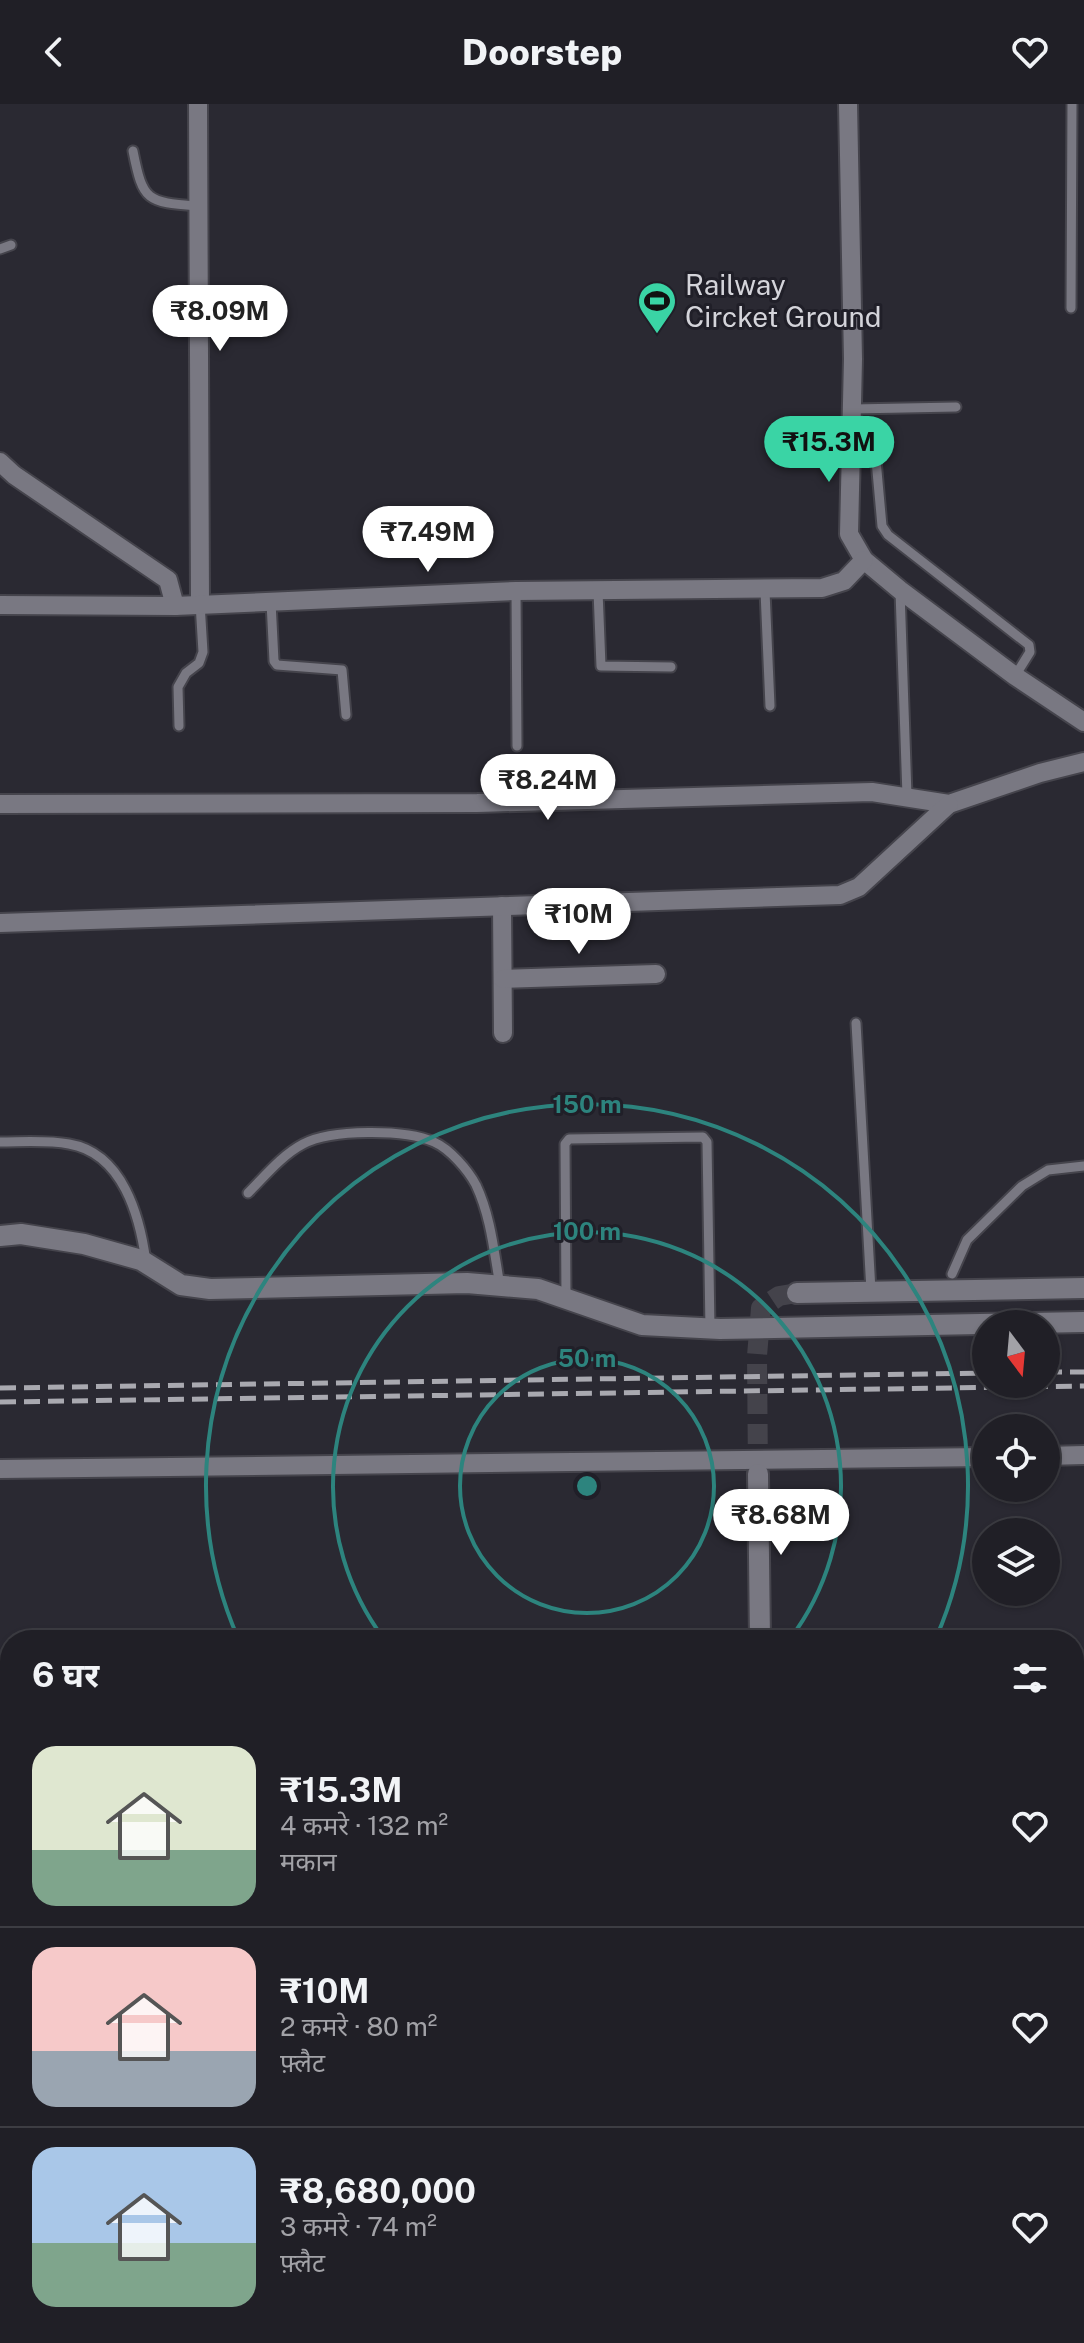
<!DOCTYPE html>
<html lang="hi">
<meta charset="utf-8">
<style>
body{margin:0;font-family:"Public Sans","Noto Sans Devanagari",sans-serif;background:#2d2c32;color:#f1f3f6;height:100vh;display:flex;flex-direction:column;font-size:30px;white-space:nowrap}
*{box-sizing:border-box;margin:0}
p{font-size:26px;color:#a2a2a7}
.icon{flex:none;width:44px;height:44px;fill:none;stroke:currentColor;stroke-width:2;stroke-linecap:round;stroke-linejoin:round}
.map{position:relative;flex:1;overflow:hidden}
.panel{position:absolute;left:0px;top:1526px;width:1084px;height:714px;display:flex;flex-direction:column;background:#201f26;border-radius:32px 32px 0 0;box-shadow:0 2px 6px #0004,0 0 0 2px #3d3d43}
.panel>*{flex:none}
.needle{width:52px;rotate:164deg}
.buttons{position:absolute;left:972px;top:1206px;display:grid;gap:16px}
.buttons a{display:grid;place-items:center;width:88px;height:88px;border-radius:50%;background:#201f26;box-shadow:0 2px 6px #0004,0 0 0 2px #3d3d43;font-size:40px}
.price{position:absolute;translate:-50% -68px;padding:0 18px;border-radius:28px;background:#fff;color:#222;font-size:26px;line-height:52px;filter:drop-shadow(0 2px 4px #0008)}
.price::after{content:'';position:absolute;left:50%;top:48px;width:24px;height:18px;margin-left:-12px;background:inherit;clip-path:polygon(0 0,100% 0,50% 100%)}
.price.on{background:#3ad4a5;color:#111}
ul{padding:0;list-style:none}
li{display:flex;align-items:center;gap:24px;height:200px;padding:0 32px}
li+li{border-top:2px solid #3d3d43}
li span{display:grid;place-items:center;flex:none;width:224px;height:160px;border-radius:24px;color:#555}
li>.icon{margin-inline-start:auto}
span .icon{width:96px;height:96px;fill:#fffc;stroke-width:1}
li b{font-size:34px}
h2{display:flex;justify-content:space-between;align-items:center;height:96px;padding:0 32px;font-size:34px}
header{display:flex;justify-content:space-between;align-items:center;height:104px;padding:0 32px;background:#201f26;font-size:36px;font-weight:800}
.map>svg:first-child{display:block}
.lines{fill:none;stroke-linecap:round;stroke-linejoin:round}
.tertiary-tunnel{stroke:#44434b;stroke-width:20;stroke-dasharray:20 10;stroke-linecap:butt}
.service-casing{stroke:#45444c;stroke-width:13}
.minor-casing{stroke:#45444c;stroke-width:22}
.tertiary-casing{stroke:#45444c;stroke-width:24}
.service{stroke:#797882;stroke-width:9}
.minor{stroke:#797882;stroke-width:18}
.tertiary{stroke:#797882;stroke-width:20}
.rail{stroke:#a9a9b0;stroke-width:5;stroke-dasharray:16 8;stroke-linecap:butt}
.ring{fill:none;stroke:#2d847e;stroke-width:4}
.labels{text-anchor:middle;stroke-width:6;stroke-linejoin:round;paint-order:stroke}
.poi-label{font-size:28px;fill:#d4d4da;stroke:#201f28;text-anchor:start}
.centre{fill:#2d847e;stroke:#201f28;stroke-width:4}
.ring-label{font-size:24px;text-anchor:middle;font-weight:bold;fill:#2d847e;stroke:#201f28;stroke-width:6;stroke-linejoin:round;paint-order:stroke}
</style>
<header><svg class="icon" aria-label="back" viewBox="0 0 24 24"><path d="M15 5l-7 7 7 7"/></svg>Doorstep<svg class="icon" aria-label="heart" viewBox="0 0 24 24"><path d="M12 20l-8-8c-3-5 5-10 8-4 3-6 11-1 8 4z"/></svg></header>
<div class="map">
<svg width="1084" height="2239" viewBox="0 0 1084 2239">
<rect width="100%" height="100%" fill="#2a2932"/>
<g class="lines">
<!-- tertiary-tunnel -->
<polyline class="tertiary-tunnel" points="758,1370 757,1252 761,1204 779,1192 797,1189"/>
<!-- service casing -->
<g class="service-casing">
<g id="service">
<path d="M133,47c10,51 14,51 65,55"/>
<polyline points="0,145 11,141"/>
<polyline points="1071,204 1072,0"/>
<polyline points="853,305 956,303"/>
<polyline points="875,345 882,422 888,431 1029,541 1030,548 1015,572"/>
<polyline points="516,487 517,642"/>
<polyline points="598,487 601,562 671,563"/>
<polyline points="765,487 770,602"/>
<polyline points="900,487 907,692"/>
<polyline points="271,498 274,557 277,561 342,566 346,611"/>
<polyline points="179,622 178,583 186,569 199,559 203,548 200,499"/>
<polyline points="856,919 871,1187"/>
<path d="M0,1038c22,0 47,-2 69,2 54,9 71,73 77,118"/>
<path d="M248,1089c17,-17 34,-38 55,-49 28,-15 102,-15 131,-2 16,7 34,28 42,43 15,32 18,67 24,101"/>
<polyline points="952,1170 967,1136 1022,1082 1048,1066 1084,1062"/>
<polyline points="566,1194 565,1040 569,1035 703,1033 707,1038 710,1225"/>
<polyline points="0,1917 10,1919"/>
<polyline points="51,2230 63,2239"/>
</g>
</g>
<!-- minor casing -->
<g class="minor-casing">
<g id="minor">
<polyline points="198,0 200,499"/>
<polyline points="848,0 853,255 849,430 864,456 900,486 1015,572 1084,618"/>
<polyline points="0,358 14,371 168,476 175,502"/>
<polyline points="0,501 175,502 516,487 822,484 844,477 864,456"/>
<polyline points="0,700 477,699 872,688 949,700 1040,669 1084,658"/>
<polyline points="502,802 503,929"/>
<polyline points="0,819 840,791 859,783 949,700"/>
<polyline points="503,875 656,870"/>
<polyline points="1046,1352 1084,1351"/>
<polyline points="0,1365 986,1353"/>
<polyline points="1074,1708 1084,1708"/>
<polyline points="0,1721 10,1721"/>
<polyline points="1074,1972 1084,1971"/>
<polyline points="0,2079 10,2079"/>
<polyline points="1064,2230 1064,2239"/>
</g>
</g>
<!-- tertiary casing -->
<g class="tertiary-casing">
<g id="tertiary">
<polyline points="0,1132 21,1130 84,1140 141,1156 181,1181 210,1185 467,1179 538,1185 642,1221 720,1225 1084,1218"/>
<polyline points="797,1189 1084,1184"/>
<polyline points="758,1370 760,1536"/>
<polyline points="773,2230 773,2239"/>
</g>
</g>
<!-- service -->
<use href="#service" class="service"/>
<!-- minor -->
<use href="#minor" class="minor"/>
<!-- tertiary -->
<use href="#tertiary" class="tertiary"/>
<!-- rail -->
<g class="rail">
<polyline points="1046,1268 1084,1268"/>
<polyline points="0,1284 986,1269"/>
<polyline points="0,1298 1084,1282"/>
</g>
</g>
<!-- distance rings -->
<g class="ring">
<circle cx="587" cy="1382" r="127"/>
<path d="M384 1535A254 254 0 1 1 790 1535"/>
<path d="M238 1534A381 381 0 1 1 936 1534"/>
</g>
<!-- icons -->
<defs>
<g id="stadium-pin" transform="scale(2)"><path d="M0 17L-7.5 6A9.5 9.5 0 1 1 7.5 6Z" fill="#3ad4a5" stroke="#201f28"/><path d="M0-5a6.5 5 0 1 0 0 10a6.5 5 0 1 0 0-10ZM-3.5-1.8h7v3.6h-7Z" fill="#111"/></g>
</defs>
<g fill-rule="evenodd">
<use href="#stadium-pin" x="657" y="197"/>
</g>
<g class="labels">
<!-- poi labels -->
<g class="poi-label">
<text x="685" y="191">Railway<tspan x="685" dy="32">Circket Ground</tspan></text>
</g>
</g>
<circle cx="587" cy="1382" r="12" class="centre"/>
<g class="ring-label">
<text x="587" y="1009">150 m</text>
<text x="587" y="1136">100 m</text>
<text x="587" y="1263">50 m</text>
</g>
</svg>
<div class="buttons">
<a><svg class="needle" viewBox="-14 -14 28 28"><path d="M0-13l5 13h-10z" fill="#e53935"/><path d="M0 13l5-13h-10z" fill="#a2a2a7"/></svg></a>
<a><svg class="icon" aria-label="locate" viewBox="0 0 24 24"><circle cx="12" cy="12" r="6"/><path d="M12 2v4M12 18v4M2 12h4M18 12h4"/></svg></a>
<a><svg class="icon" aria-label="layers" viewBox="0 0 24 24"><path d="M12 4l9 5-9 5-9-5zM3 14l9 5 9-5"/></svg></a>
</div>
<b class="price" style="left:220px;top:249px">₹8.09M</b>
<b class="price on" style="left:829px;top:380px">₹15.3M</b>
<b class="price" style="left:428px;top:470px">₹7.49M</b>
<b class="price" style="left:548px;top:718px">₹8.24M</b>
<b class="price" style="left:579px;top:852px">₹10M</b>
<b class="price" style="left:781px;top:1453px">₹8.68M</b>
<section class="panel">
<h2>6 घर<svg class="icon" aria-label="filters" viewBox="0 0 24 24"><path d="M4 7h16M4 17h16"/><circle cx="9" cy="7" r="2"/><circle cx="15" cy="17" r="2"/></svg></h2>
<ul>
<li><span style="background:linear-gradient(#dfe7d0 65%,#7fa58c 0)"><svg class="icon" aria-label="home" viewBox="0 0 24 24"><path d="M3 11l9-7 9 7M6 9v11h12V9"/></svg></span><div><b>₹15.3M</b><p>4 कमरे · 132 m²</p><p>मकान</p></div><svg class="icon" aria-label="heart" viewBox="0 0 24 24"><path d="M12 20l-8-8c-3-5 5-10 8-4 3-6 11-1 8 4z"/></svg></li>
<li><span style="background:linear-gradient(#f6c9c9 65%,#9aa5b1 0)"><svg class="icon" aria-label="home" viewBox="0 0 24 24"><path d="M3 11l9-7 9 7M6 9v11h12V9"/></svg></span><div><b>₹10M</b><p>2 कमरे · 80 m²</p><p>फ़्लैट</p></div><svg class="icon" aria-label="heart" viewBox="0 0 24 24"><path d="M12 20l-8-8c-3-5 5-10 8-4 3-6 11-1 8 4z"/></svg></li>
<li><span style="background:linear-gradient(#a9c7e8 60%,#7fa58c 0)"><svg class="icon" aria-label="home" viewBox="0 0 24 24"><path d="M3 11l9-7 9 7M6 9v11h12V9"/></svg></span><div><b>₹8,680,000</b><p>3 कमरे · 74 m²</p><p>फ़्लैट</p></div><svg class="icon" aria-label="heart" viewBox="0 0 24 24"><path d="M12 20l-8-8c-3-5 5-10 8-4 3-6 11-1 8 4z"/></svg></li>
</ul>
</section>
</div>
